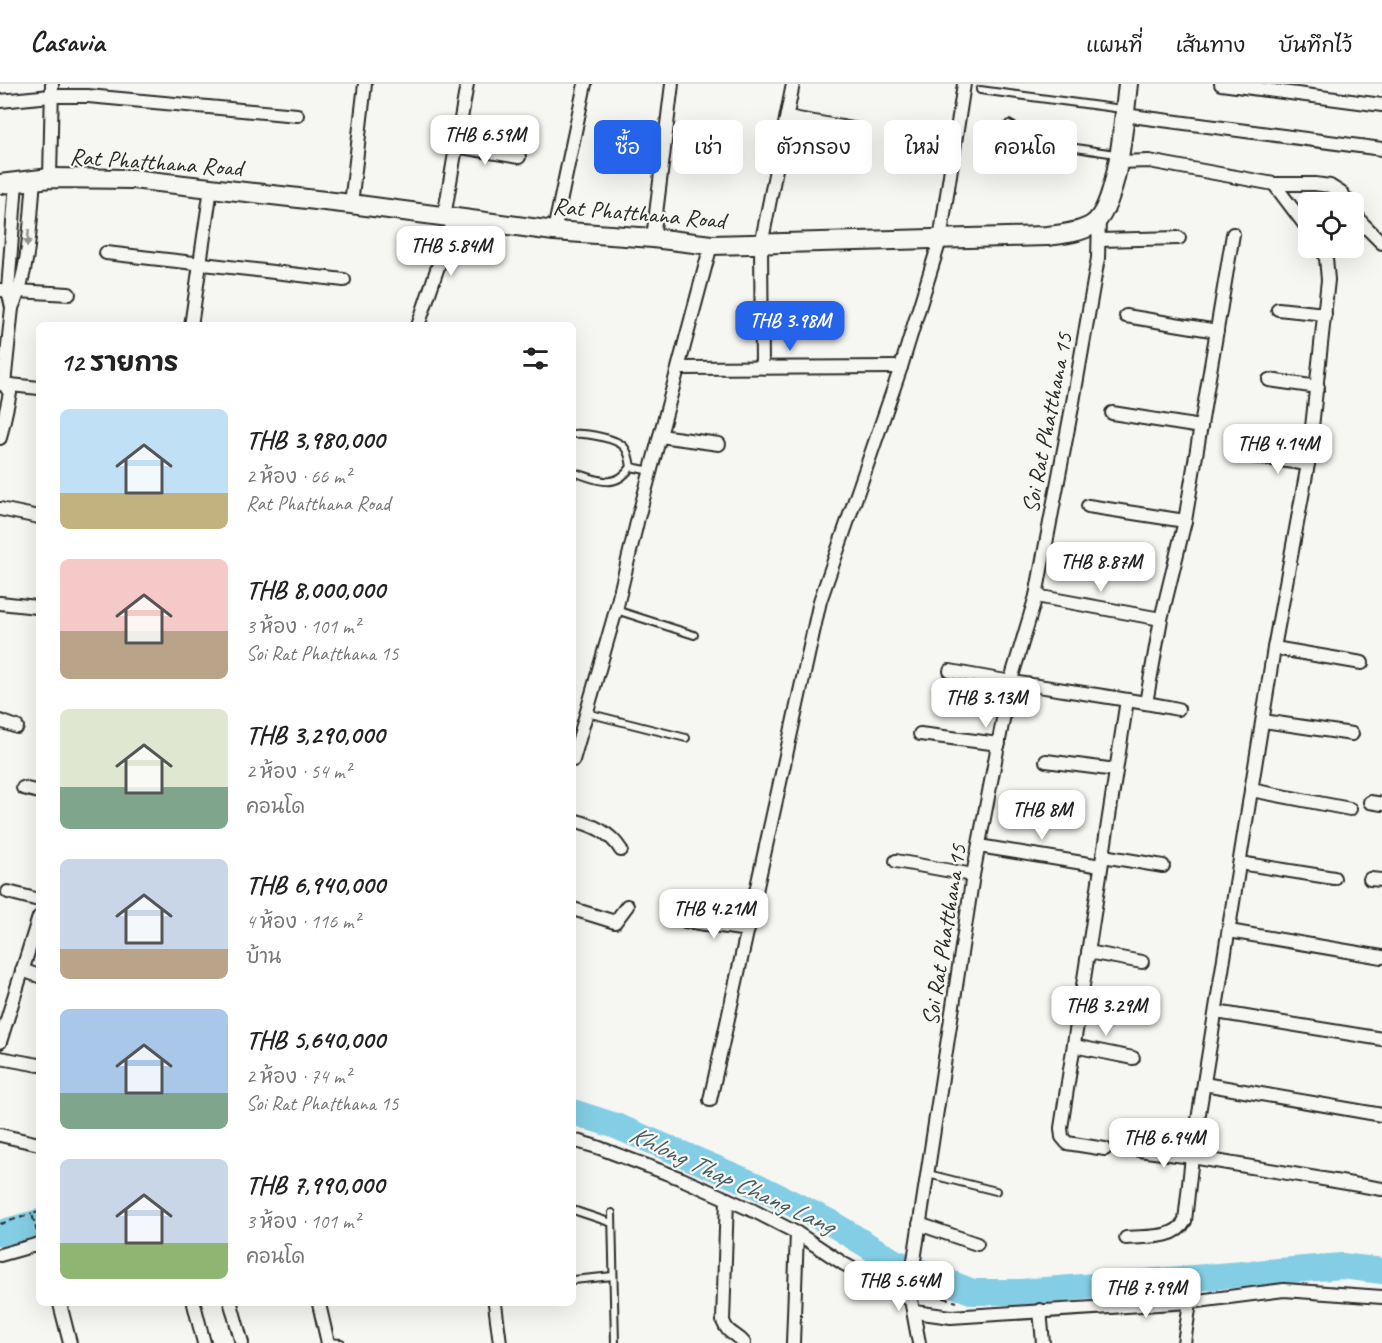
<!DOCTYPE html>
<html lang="th">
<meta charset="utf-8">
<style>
body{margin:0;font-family:Caveat,"Playpen Sans Thai",sans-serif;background:#f2f2f2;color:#222;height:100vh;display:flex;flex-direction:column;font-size:22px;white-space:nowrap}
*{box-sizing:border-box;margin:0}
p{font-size:20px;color:#767676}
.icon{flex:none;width:33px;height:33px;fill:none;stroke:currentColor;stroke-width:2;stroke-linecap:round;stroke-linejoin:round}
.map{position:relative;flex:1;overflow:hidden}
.details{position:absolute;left:36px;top:238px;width:540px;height:984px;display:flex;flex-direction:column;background:#fff;border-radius:9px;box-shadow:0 6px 24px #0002}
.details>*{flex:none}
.hud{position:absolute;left:594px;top:36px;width:570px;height:54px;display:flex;gap:12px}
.controls{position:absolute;left:1298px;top:108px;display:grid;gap:12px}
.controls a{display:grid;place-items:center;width:66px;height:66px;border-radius:9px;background:#fff;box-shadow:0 6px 24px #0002;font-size:30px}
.price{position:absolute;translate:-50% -51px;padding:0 14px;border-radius:12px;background:#fff;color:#222;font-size:20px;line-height:39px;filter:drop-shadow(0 2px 3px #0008)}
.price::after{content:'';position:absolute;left:50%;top:36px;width:18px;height:14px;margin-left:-9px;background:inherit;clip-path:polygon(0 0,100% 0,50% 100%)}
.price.selected{background:#2563eb;color:#fff}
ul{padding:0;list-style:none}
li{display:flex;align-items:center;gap:18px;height:150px;padding:0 24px}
li span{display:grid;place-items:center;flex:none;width:168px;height:120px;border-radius:9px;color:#555}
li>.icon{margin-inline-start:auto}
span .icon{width:72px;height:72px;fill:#fffc;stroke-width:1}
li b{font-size:26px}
h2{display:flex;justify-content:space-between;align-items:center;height:72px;padding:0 24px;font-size:26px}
.pill{padding:0 21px;border-radius:9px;background:#fff;box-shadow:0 6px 24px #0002;font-size:21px;line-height:54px}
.pill.selected{background:#2563eb;color:#fff}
header{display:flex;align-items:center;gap:36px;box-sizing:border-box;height:84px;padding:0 30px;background:#fff;border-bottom:2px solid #e0e0e0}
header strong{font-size:28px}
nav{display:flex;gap:33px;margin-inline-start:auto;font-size:21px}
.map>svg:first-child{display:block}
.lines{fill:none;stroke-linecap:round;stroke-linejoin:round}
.river{stroke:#83cee4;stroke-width:26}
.lane-casing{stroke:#2b2b2b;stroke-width:10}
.street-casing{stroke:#2b2b2b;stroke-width:16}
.secondary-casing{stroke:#2b2b2b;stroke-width:22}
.path{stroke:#2b2b2b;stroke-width:2;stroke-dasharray:6 4.5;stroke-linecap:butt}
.lane{stroke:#f6f6f2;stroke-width:6}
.street{stroke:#f6f6f2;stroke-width:12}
.secondary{stroke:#f6f6f2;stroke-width:18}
.oneway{fill:#90908e}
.labels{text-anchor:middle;stroke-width:4.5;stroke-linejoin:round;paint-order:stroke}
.street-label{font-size:24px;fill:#2b2b2b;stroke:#f6f6f2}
.water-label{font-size:26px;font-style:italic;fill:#455c62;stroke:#f6f6f2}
</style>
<header>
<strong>Casavia</strong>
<nav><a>แผนที่</a><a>เส้นทาง</a><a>บันทึกไว้</a></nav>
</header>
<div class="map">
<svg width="1382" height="1259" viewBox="0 0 1382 1259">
<rect width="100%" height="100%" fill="#f6f6f2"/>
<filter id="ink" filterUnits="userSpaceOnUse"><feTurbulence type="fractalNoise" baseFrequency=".0167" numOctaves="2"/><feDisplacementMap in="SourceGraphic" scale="12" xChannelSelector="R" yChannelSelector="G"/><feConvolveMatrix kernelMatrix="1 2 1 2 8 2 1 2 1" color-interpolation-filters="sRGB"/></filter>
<g filter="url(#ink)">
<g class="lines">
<!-- river -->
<g class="river">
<polyline points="573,1028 616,1042 755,1101 831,1139 893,1177 973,1208 1021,1208 1342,1182 1382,1187"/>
<polyline points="0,1149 39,1138"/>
</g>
<!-- lane casing -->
<g class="lane-casing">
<g id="lane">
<polyline points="980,6 1122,25"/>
<path d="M1009,40c33,20 69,25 108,30"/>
<path d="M573,350c12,-1 45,4 52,14 4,5 5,13 6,19"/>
<path d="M573,388c23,7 41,19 58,-5l20,4"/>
<polyline points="616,526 694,551"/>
<polyline points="587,629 686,654"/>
<polyline points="928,1090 996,1107"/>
<polyline points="573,1126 612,1139"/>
<polyline points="612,1129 615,1259"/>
<polyline points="573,1196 613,1192"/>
<polyline points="328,1258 341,1259"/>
</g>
</g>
<!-- street casing -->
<g class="street-casing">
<g id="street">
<polyline points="1221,0 1382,21"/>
<polyline points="0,17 51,12 88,12 297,31"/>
<polyline points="1124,31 1382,65"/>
<polyline points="787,33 859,46"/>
<polyline points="456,62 519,73"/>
<polyline points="1118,78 1149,77 1274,100 1315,100 1330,102 1341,109 1349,118"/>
<polyline points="50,94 52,0"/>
<polyline points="1274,100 1308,145"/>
<polyline points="351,120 365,0"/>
<polyline points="1353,125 1361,138 1382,159"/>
<polyline points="444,133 467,0"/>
<polyline points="554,147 585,0"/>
<polyline points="653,154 672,0"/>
<polyline points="1099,156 1179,154"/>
<polyline points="106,169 344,196"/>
<polyline points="0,206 69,210"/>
<path d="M12,224c18,-39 18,-86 22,-128"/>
<polyline points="1278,225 1325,230"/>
<polyline points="1126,232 1217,247"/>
<polyline points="191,242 211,104"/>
<polyline points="418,242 454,135"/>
<polyline points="762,283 761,161 793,0"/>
<polyline points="679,284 901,283"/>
<polyline points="1269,296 1318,303"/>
<polyline points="1,300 39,304"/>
<polyline points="1112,329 1201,343"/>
<polyline points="660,352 719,360"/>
<polyline points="0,354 10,309 4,300 12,224 8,206 16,98"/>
<polyline points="1252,372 1308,380"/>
<polyline points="1088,422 1185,437"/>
<polyline points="0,425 39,433"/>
<polyline points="1036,512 1161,535"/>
<polyline points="0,519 37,523"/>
<polyline points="1274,564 1362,579"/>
<path d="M950,587c76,15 152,23 228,38"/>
<polyline points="1146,619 1161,535 1185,437 1233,150"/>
<polyline points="0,637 17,643"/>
<polyline points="1263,637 1352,650"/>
<polyline points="920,650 999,660"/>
<polyline points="573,676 616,526 638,434 711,161"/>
<polyline points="1046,677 1116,686"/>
<polyline points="23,704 39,708"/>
<polyline points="1251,706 1350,725"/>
<polyline points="1370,718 1382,720"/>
<path d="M573,736c20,5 37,12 48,30"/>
<polyline points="979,762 1101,782"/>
<polyline points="1103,772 1163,782"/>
<polyline points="896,777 973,791"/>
<polyline points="1240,779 1334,794"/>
<polyline points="1370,795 1382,796"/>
<polyline points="8,808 39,816"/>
<polyline points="573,825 615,838 627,822"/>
<polyline points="685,837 748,846"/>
<polyline points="1229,847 1382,873"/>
<polyline points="1088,868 1142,878"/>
<polyline points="22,886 39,892"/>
<polyline points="1216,928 1382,955"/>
<polyline points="0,958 39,833"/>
<polyline points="1074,962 1133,974"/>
<polyline points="0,974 39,981"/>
<polyline points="1204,1000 1382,1031"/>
<polyline points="710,1016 820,517 901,283 940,156 964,0"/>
<polyline points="0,1051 39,1060"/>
<polyline points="573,1056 597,1063 682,1095 754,1127 797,1149 844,1180 911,1216"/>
<polyline points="1105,1065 1067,1059 1062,1053 1061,1044 1127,616"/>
<polyline points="1139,1066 1192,1073 1382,1105"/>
<path d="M727,1115l-4,122c5,14 13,12 21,22"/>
<polyline points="919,1140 977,1160"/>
<path d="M1126,1154c20,-2 49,2 59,-17l7,-64 82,-509 34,-184 20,-184 -2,-22 -5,-10"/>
<polyline points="0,1171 39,1160"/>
<polyline points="60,1220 70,1259"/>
<polyline points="194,1220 204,1259"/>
<polyline points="231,1220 242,1259"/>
<polyline points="319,1220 328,1259"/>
<polyline points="495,1220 500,1259"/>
<polyline points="1040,1226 1043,1259"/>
<polyline points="915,1228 951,1233 1190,1218 1284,1206 1382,1213"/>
<polyline points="793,1259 797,1149"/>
<polyline points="919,1259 911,1216 911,1196 973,791 1010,599 1036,512 1073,318 1098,174 1099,134"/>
<polyline points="1184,1259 1190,1218"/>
</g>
</g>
<!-- secondary casing -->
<g class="secondary-casing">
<path id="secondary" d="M0,100l50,-6 82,1 219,25 203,27 99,7 58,7 336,-9c14,-2 32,-3 45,-11 27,-18 32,-109 36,-141"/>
</g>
<!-- path -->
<g class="path">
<polyline points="0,1140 32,1130"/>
<polyline points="37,1148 32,1130 39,1128"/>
<polyline points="923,1207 957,1218"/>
</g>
<!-- lane -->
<use href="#lane" class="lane"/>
<!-- street -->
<use href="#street" class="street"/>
<!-- secondary -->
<use href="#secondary" class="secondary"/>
</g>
<!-- one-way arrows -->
<defs><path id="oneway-solid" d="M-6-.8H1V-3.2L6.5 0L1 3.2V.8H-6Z" transform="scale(1.5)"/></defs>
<use class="oneway" href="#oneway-solid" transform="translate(28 154) rotate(96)"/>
</g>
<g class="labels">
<!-- street labels -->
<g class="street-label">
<text transform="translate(156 78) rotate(4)" y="8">Rat Phatthana Road</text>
<text transform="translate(639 129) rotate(5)" y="8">Rat Phatthana Road</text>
<text transform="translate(1047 339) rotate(-79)" y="8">Soi Rat Phatthana 15</text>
<text transform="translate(944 851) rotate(-81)" y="8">Soi Rat Phatthana 15</text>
</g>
<!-- water labels -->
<g class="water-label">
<text transform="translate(732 1095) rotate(25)" y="9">Khlong Thap Chang Lang</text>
</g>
</g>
</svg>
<div class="controls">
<a><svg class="icon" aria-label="locate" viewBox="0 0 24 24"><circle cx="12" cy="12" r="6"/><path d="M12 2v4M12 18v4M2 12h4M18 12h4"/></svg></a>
</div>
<b class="price" style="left:485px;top:82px">THB 6.59M</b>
<b class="price" style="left:451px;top:193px">THB 5.84M</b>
<b class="price selected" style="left:790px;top:268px">THB 3.98M</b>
<b class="price" style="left:1278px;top:391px">THB 4.14M</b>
<b class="price" style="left:1101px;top:509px">THB 8.87M</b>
<b class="price" style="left:986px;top:645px">THB 3.13M</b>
<b class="price" style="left:1042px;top:757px">THB 8M</b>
<b class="price" style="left:714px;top:856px">THB 4.21M</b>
<b class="price" style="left:1106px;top:953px">THB 3.29M</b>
<b class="price" style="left:1164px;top:1085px">THB 6.94M</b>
<b class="price" style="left:899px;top:1228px">THB 5.64M</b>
<b class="price" style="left:1146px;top:1235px">THB 7.99M</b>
<div class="hud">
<a class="pill selected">ซื้อ</a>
<a class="pill">เช่า</a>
<a class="pill">ตัวกรอง</a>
<a class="pill">ใหม่</a>
<a class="pill">คอนโด</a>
</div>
<section class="details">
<h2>12 รายการ<svg class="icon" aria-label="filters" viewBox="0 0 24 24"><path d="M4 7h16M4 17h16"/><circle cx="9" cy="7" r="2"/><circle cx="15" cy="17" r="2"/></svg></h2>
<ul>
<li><span style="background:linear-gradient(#bfe0f5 70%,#c2b280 0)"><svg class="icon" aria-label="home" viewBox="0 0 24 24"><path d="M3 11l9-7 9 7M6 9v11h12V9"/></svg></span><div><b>THB 3,980,000</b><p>2 ห้อง · 66 m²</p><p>Rat Phatthana Road</p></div></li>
<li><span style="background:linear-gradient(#f6c9c9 60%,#b9a48a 0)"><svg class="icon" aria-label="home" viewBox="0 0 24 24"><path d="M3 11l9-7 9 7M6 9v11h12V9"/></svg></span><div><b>THB 8,000,000</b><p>3 ห้อง · 101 m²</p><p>Soi Rat Phatthana 15</p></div></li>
<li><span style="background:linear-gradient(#dfe7d0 65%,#7fa58c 0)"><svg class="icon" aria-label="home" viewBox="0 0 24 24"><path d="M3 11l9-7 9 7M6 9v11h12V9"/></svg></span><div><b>THB 3,290,000</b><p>2 ห้อง · 54 m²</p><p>คอนโด</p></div></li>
<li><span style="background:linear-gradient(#c9d6e8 75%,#b9a48a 0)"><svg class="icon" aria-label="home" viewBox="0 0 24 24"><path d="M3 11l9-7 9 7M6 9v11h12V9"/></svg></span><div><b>THB 6,940,000</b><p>4 ห้อง · 116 m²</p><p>บ้าน</p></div></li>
<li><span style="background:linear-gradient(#a9c7e8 70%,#7fa58c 0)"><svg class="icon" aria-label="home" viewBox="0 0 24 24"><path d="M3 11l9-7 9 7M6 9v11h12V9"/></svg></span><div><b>THB 5,640,000</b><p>2 ห้อง · 74 m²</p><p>Soi Rat Phatthana 15</p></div></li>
<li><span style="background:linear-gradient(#c9d6e8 70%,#8fb573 0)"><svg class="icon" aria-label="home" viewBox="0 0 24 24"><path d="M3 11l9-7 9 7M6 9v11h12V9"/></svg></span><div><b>THB 7,990,000</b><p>3 ห้อง · 101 m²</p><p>คอนโด</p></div></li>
</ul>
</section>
</div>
